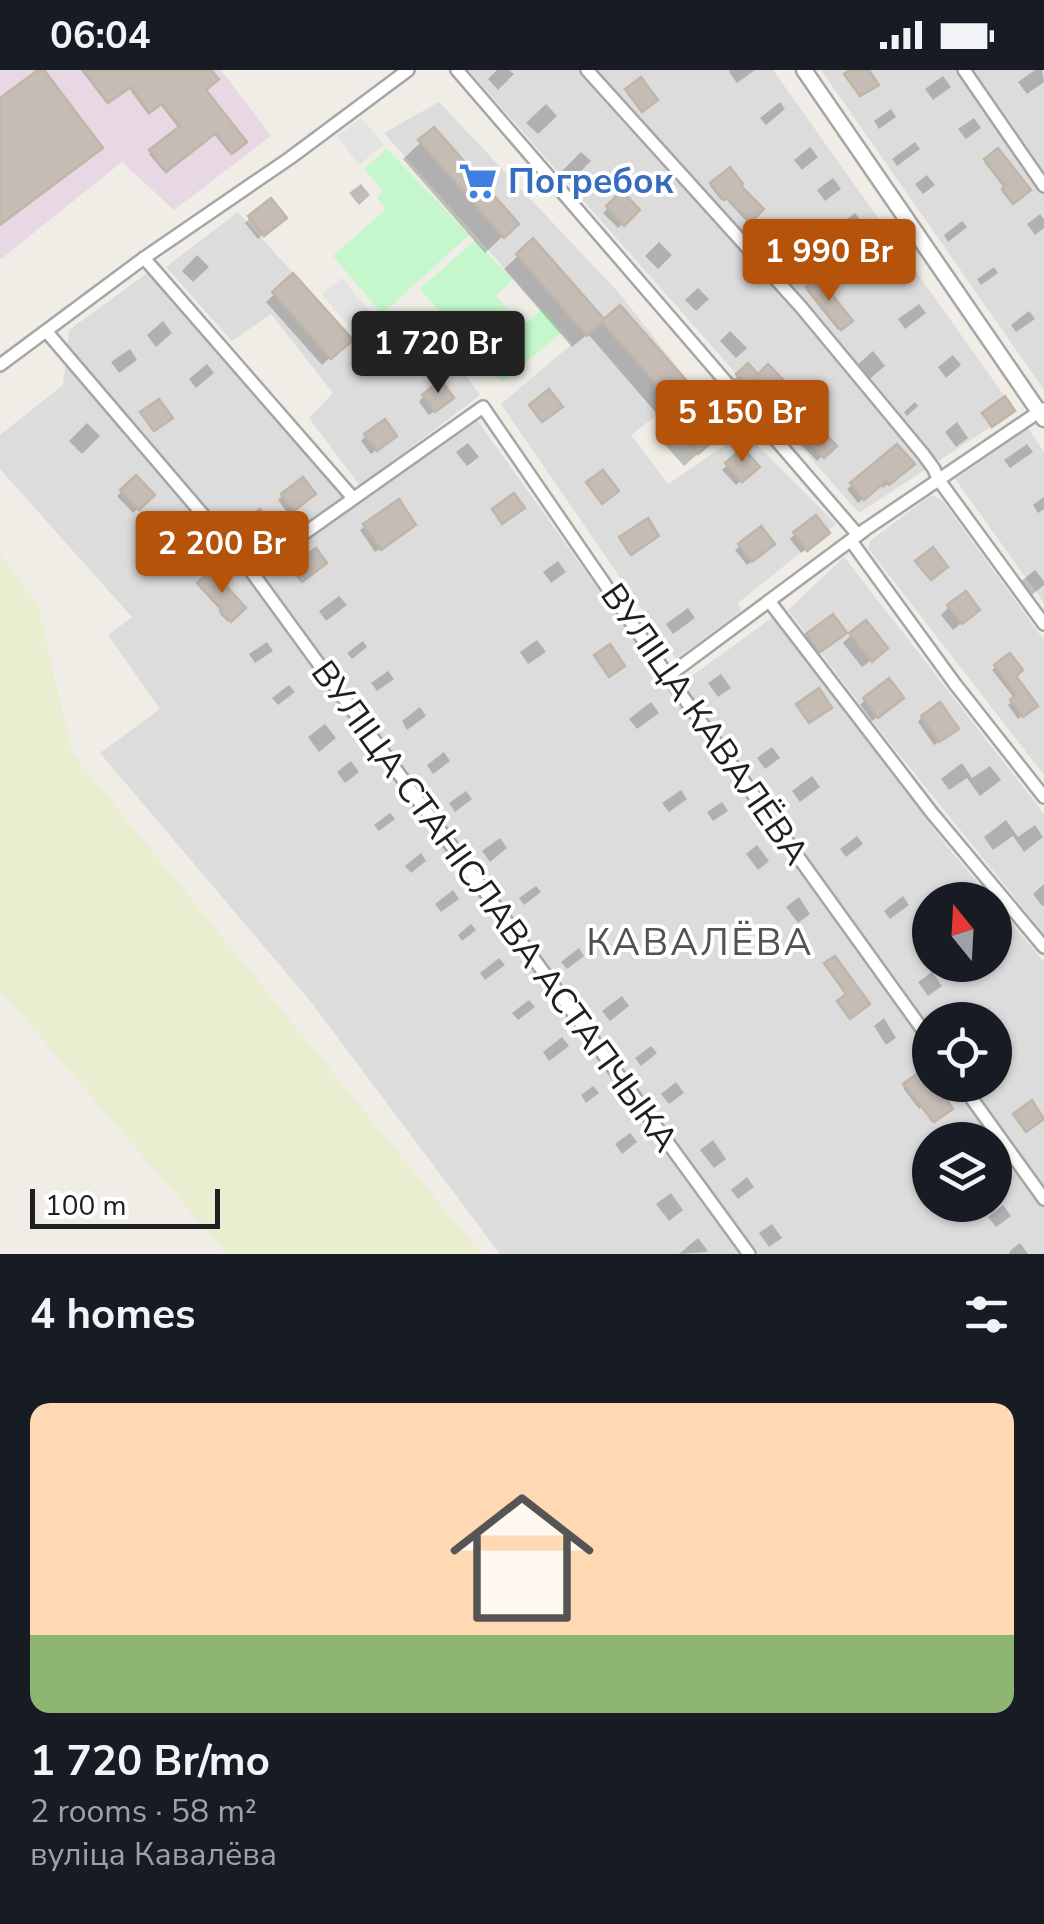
<!DOCTYPE html>
<meta charset="utf-8">
<style>
body{margin:0;font-family:"Nunito Sans",sans-serif;background:#242831;color:#f1f3f6;height:100vh;display:flex;flex-direction:column;font-size:38px;white-space:nowrap}
*{box-sizing:border-box;margin:0}
p{font-size:32px;color:#9ea1a6}
.icon{flex:none;width:55px;height:55px;fill:none;stroke:currentColor;stroke-width:2;stroke-linecap:round;stroke-linejoin:round}
.map{position:relative;height:1184px;overflow:hidden}
.drawer{display:flex;flex-direction:column;background:#171b24;flex:1}
.drawer>*{flex:none}
.needle{width:65px;rotate:342deg}
.controls{position:absolute;left:912px;top:812px;display:grid;gap:20px}
.controls a{display:grid;place-items:center;width:100px;height:100px;border-radius:50%;background:#171b24;box-shadow:0 2px 8px #0004;font-size:50px}
.scale{position:absolute;left:30px;bottom:25px;width:190px;box-sizing:border-box;padding-left:10px;border:5px solid #1f1f1f;border-top:0;font-size:28px;line-height:35px;white-space:nowrap;color:#1f1f1f;-webkit-text-stroke:8px #fff;paint-order:stroke}
.price{position:absolute;translate:-50% -85px;padding:0 22px;border-radius:10px;background:#b45309;color:#fff;font-size:32px;line-height:65px;filter:drop-shadow(0 2px 5px #0008)}
.price::after{content:'';position:absolute;left:50%;top:60px;width:30px;height:22px;margin-left:-15px;background:inherit;clip-path:polygon(0 0,100% 0,50% 100%)}
.price.current{background:#222;color:#fff}
ul{padding:0;list-style:none}
li{display:grid;align-content:center;gap:20px;height:530px;padding:0 30px}
li span{display:grid;place-items:center;height:310px;border-radius:20px;color:#555}
li>.icon{margin-inline-start:auto}
span .icon{width:180px;height:180px;fill:#fffc;stroke-width:1}
li b{font-size:42px}
h2{display:flex;justify-content:space-between;align-items:center;height:120px;padding:0 30px;font-size:42px}
.status{display:flex;justify-content:space-between;align-items:center;height:70px;padding:0 50px;background:#171b24;direction:ltr}
.status svg{height:28px;fill:currentColor}
.map>svg:first-child{display:block}
.residential{fill:#dddcdc;fill-rule:evenodd}
.industrial{fill:#e8d8e4}
.farmland{fill:#e9eed1}
.park{fill:#c4f8cc}
.parking{fill:#e3e3e3}
.shadow{fill:#0003}
.building{fill:#c4bcb5;stroke:#c1b5a8;stroke-width:2.5}
.lines{fill:none;stroke-linecap:round;stroke-linejoin:round}
.minor-casing{stroke:#a6a6a6;stroke-width:16}
.tertiary-casing{stroke:#a6a6a6;stroke-width:19}
.minor{stroke:#fff;stroke-width:11}
.tertiary{stroke:#fff;stroke-width:14}
.labels{text-anchor:middle;stroke-width:8;stroke-linejoin:round;paint-order:stroke}
.shop-label{font-size:35px;font-weight:bold;fill:#366cbe;stroke:#fff;text-anchor:start}
.street-label{font-size:35px;fill:#1f1f1f;stroke:#fff}
.neighbourhood-label{font-size:38px;letter-spacing:2.5px;fill:#525252;stroke:#fff}
</style>
<div class="status"><b>06:04</b><svg viewBox="0 0 49 12"><path d="M0 12V9h3v3zM5 12V6h3v6zM10 12V3h3v9zM15 12V0h3v12zM26 1h20v11H26zM47 4h2v5h-2z"/></svg></div>
<div class="map">
<svg width="1044" height="1184" viewBox="0 0 1044 1184">
<rect width="100%" height="100%" fill="#efede6"/>
<!-- residential -->
<g class="residential">
<polygon points="468,0 773,0 1015,341 859,443"/>
<polygon points="821,0 1044,0 1044,320"/>
<polygon points="439,32 618,222 693,317 631,365 668,414 744,362 836,454 738,533 741,541 676,589 501,334 572,274 384,63"/>
<polygon points="238,142 370,288 423,246 480,325 360,416 309,348 333,323 271,244 232,271 166,197"/>
<path d="M150,201l202,236 125,-87 194,271 102,-74 173,228 46,55h-62v65h65v-62l49,59v292h-544l-189,-252 -211,-249 60,-44 -52,-74 24,-18 -132,-148v-34l63,-50 6,-55zM930,950h65v65h-65zM930,1070h65v65h-65z"/>
<polygon points="1028,358 1044,382 1044,533 955,409"/>
<polygon points="931,425 942,430 1044,570 1044,705 868,478 870,471"/>
<polygon points="844,487 1044,744 1044,864 874,653 788,540"/>
</g>
<!-- industrial -->
<polygon class="industrial" points="0,0 221,0 271,66 174,140 122,92 0,190"/>
<!-- farmland -->
<polygon class="farmland" points="0,483 38,536 72,683 481,1184 227,1184 0,920"/>
<!-- park -->
<g class="park">
<polygon points="387,79 469,165 382,244 333,186 386,139 377,128 383,121 364,99"/>
<polygon points="475,170 512,209 496,226 522,256 542,239 563,261 502,312 420,219"/>
</g>
<!-- parking -->
<g class="parking">
<polygon points="361,48 384,74 359,95 337,66"/>
<polygon points="342,208 374,247 354,263 322,224"/>
</g>
<!-- shadow -->
<g class="shadow">
<polygon points="81,0 208,0 202,20 243,72 229,83 213,63 163,101 149,84 180,60 159,33 147,43 128,17 106,33"/>
<polygon points="497,0 509,0 514,4 498,20 488,9"/>
<polygon points="730,0 755,0 737,13 729,2"/>
<polygon points="1035,0 1042,0 1044,12 1027,24 1018,12"/>
<polygon points="943,6 951,17 933,30 925,19"/>
<polygon points="780,32 785,39 766,55 760,48"/>
<polygon points="546,34 557,46 538,64 526,53"/>
<polygon points="891,39 896,47 879,59 874,51"/>
<polygon points="974,48 981,58 966,69 958,59"/>
<polygon points="434,60 516,154 485,183 403,89"/>
<polygon points="915,72 920,79 897,96 892,89"/>
<polygon points="810,77 818,87 802,100 794,90"/>
<polygon points="581,82 591,91 571,111 562,101"/>
<polygon points="998,82 1028,120 1011,133 1002,122 1005,119 984,92"/>
<polygon points="729,101 738,116 761,139 747,152 724,127 721,130 710,116"/>
<polygon points="927,105 935,115 923,124 915,114"/>
<polygon points="833,108 841,119 825,131 817,120"/>
<polygon points="361,114 370,125 359,135 349,123"/>
<polygon points="622,124 637,140 618,158 603,143"/>
<polygon points="855,143 861,151 840,167 834,159"/>
<polygon points="1040,144 1044,149 1044,158 1035,165 1027,154"/>
<polygon points="250,148 279,152 258,169 245,153"/>
<polygon points="962,151 967,157 948,172 944,165"/>
<polygon points="533,172 711,372 684,396 660,369 670,359 588,264 572,277 504,199"/>
<polygon points="659,172 672,185 658,199 645,186"/>
<polygon points="197,185 209,197 193,212 182,201"/>
<polygon points="885,188 894,199 876,214 867,203"/>
<polygon points="994,197 998,203 981,215 977,209"/>
<polygon points="293,207 349,270 322,295 266,232"/>
<polygon points="818,210 849,250 838,260 806,220"/>
<polygon points="698,218 709,229 696,241 685,230"/>
<polygon points="919,234 926,243 905,259 898,249"/>
<polygon points="1029,241 1035,249 1016,262 1011,255"/>
<polygon points="163,251 172,263 156,277 147,265"/>
<polygon points="730,261 747,278 736,288 720,271"/>
<polygon points="130,279 137,290 119,303 111,292"/>
<polygon points="873,281 885,296 867,311 855,297"/>
<polygon points="412,283 422,297 410,306 400,293"/>
<polygon points="953,285 961,295 946,308 938,297"/>
<polygon points="207,294 214,303 196,318 189,309"/>
<polygon points="748,296 758,307 785,315 768,331 751,314 741,321 732,311"/>
<polygon points="423,327 446,332 429,345 419,332"/>
<polygon points="915,332 918,336 907,346 904,342"/>
<polygon points="809,351 833,375 817,391 793,366"/>
<polygon points="957,352 968,368 956,377 945,362"/>
<polygon points="87,353 100,366 82,384 69,371"/>
<polygon points="366,366 389,370 371,384 361,371"/>
<polygon points="468,373 479,387 467,396 456,382"/>
<polygon points="1027,374 1033,382 1010,398 1004,390"/>
<polygon points="743,381 756,397 736,415 722,400"/>
<polygon points="907,398 883,418 880,414 858,433 847,419 852,415"/>
<polygon points="136,408 152,425 133,443 117,426"/>
<polygon points="283,425 308,429 288,444 278,430"/>
<polygon points="1044,427 1044,439 1038,443 1033,435"/>
<polygon points="260,442 265,461 246,475 236,461"/>
<polygon points="365,456 409,459 375,482 360,460"/>
<polygon points="176,458 189,472 171,490 157,476"/>
<polygon points="795,464 822,468 801,483 790,469"/>
<polygon points="740,476 767,479 747,495 735,480"/>
<polygon points="558,491 566,502 551,513 543,502"/>
<polygon points="1035,500 1044,511 1044,515 1029,527 1019,513"/>
<polygon points="211,503 243,537 228,552 220,544 222,542 198,516"/>
<polygon points="339,526 347,535 326,551 319,541"/>
<polygon points="949,537 969,547 953,560 941,545"/>
<polygon points="688,538 695,548 673,564 666,554"/>
<polygon points="851,565 877,586 862,597 843,573"/>
<polygon points="808,566 836,570 811,588 800,573"/>
<polygon points="537,570 546,582 528,594 520,582"/>
<polygon points="363,571 367,577 352,589 347,583"/>
<polygon points="267,572 273,581 255,593 249,584"/>
<polygon points="1009,586 1013,606 1034,636 1018,649 1008,635 1015,629 992,600"/>
<polygon points="388,601 394,609 377,621 371,613"/>
<polygon points="721,604 731,618 718,627 708,613"/>
<polygon points="289,615 295,622 278,635 272,628"/>
<polygon points="865,630 896,632 872,651 860,635"/>
<polygon points="651,632 659,643 637,659 629,649"/>
<polygon points="420,637 426,646 407,660 402,651"/>
<polygon points="922,647 951,664 934,675 918,652"/>
<polygon points="325,654 336,668 319,682 308,667"/>
<polygon points="772,677 780,688 765,699 757,688"/>
<polygon points="444,682 450,691 433,704 427,695"/>
<polygon points="351,691 359,702 345,713 337,702"/>
<polygon points="962,693 972,708 990,696 1001,710 980,726 967,708 949,720 941,709"/>
<polygon points="812,706 820,717 800,732 792,721"/>
<polygon points="681,720 687,729 669,742 662,733"/>
<polygon points="466,721 472,729 455,742 449,733"/>
<polygon points="722,732 728,741 713,751 707,742"/>
<polygon points="390,743 395,749 379,761 374,755"/>
<polygon points="1006,750 1018,767 1035,755 1043,767 1024,782 1013,766 993,780 984,767"/>
<polygon points="857,766 863,774 846,787 840,779"/>
<polygon points="500,768 507,778 490,792 482,781"/>
<polygon points="757,775 769,791 758,800 746,784"/>
<polygon points="421,783 426,791 411,803 405,796"/>
<polygon points="1044,814 1044,835 1042,836 1033,824"/>
<polygon points="536,816 541,822 524,835 519,828"/>
<polygon points="453,820 459,829 441,842 435,834"/>
<polygon points="903,826 909,835 890,849 884,841"/>
<polygon points="799,827 810,844 798,853 786,837"/>
<polygon points="471,854 476,860 462,871 458,865"/>
<polygon points="579,878 584,886 567,899 561,892"/>
<polygon points="499,888 505,895 485,910 480,903"/>
<polygon points="932,902 942,916 928,926 918,912"/>
<polygon points="622,926 629,936 610,951 602,941"/>
<polygon points="529,930 535,937 518,950 512,943"/>
<polygon points="884,948 896,968 886,975 874,956"/>
<polygon points="562,967 569,976 549,991 543,982"/>
<polygon points="651,976 657,983 641,996 635,988"/>
<polygon points="1000,980 1008,991 995,1001 995,984"/>
<polygon points="918,1006 939,1034 950,1039 931,1052 922,1037 919,1039 903,1018"/>
<polygon points="676,1012 684,1023 669,1034 661,1024"/>
<polygon points="593,1016 599,1023 586,1033 581,1025"/>
<polygon points="630,1063 637,1072 622,1084 615,1074"/>
<polygon points="713,1070 726,1089 714,1098 700,1080"/>
<polygon points="747,1107 754,1117 738,1129 731,1120"/>
<polygon points="671,1123 683,1140 669,1151 656,1134"/>
<polygon points="1003,1135 1011,1146 996,1157 988,1147"/>
<polygon points="772,1154 782,1168 769,1177 759,1163"/>
<polygon points="698,1168 708,1181 706,1182 679,1184"/>
<polygon points="1020,1173 1028,1184 1009,1184 1010,1181"/>
</g>
<!-- building -->
<g class="building">
<polygon points="38,0 44,0 103,78 0,155 0,28"/>
<polygon points="84,0 211,0 219,9 206,20 247,72 232,84 216,63 166,102 149,80 180,56 162,34 149,43 131,17 108,33"/>
<polygon points="850,0 869,0 879,15 860,26 844,4"/>
<polygon points="641,7 658,30 642,42 625,19"/>
<polygon points="434,57 519,154 504,168 418,70"/>
<polygon points="998,78 1031,120 1013,134 1002,119 1005,116 984,89"/>
<polygon points="730,97 743,114 741,116 764,139 751,152 727,128 724,130 710,113"/>
<polygon points="622,121 640,140 624,156 606,136"/>
<polygon points="271,128 287,148 264,166 248,146"/>
<polygon points="533,168 604,249 620,235 728,358 698,384 671,354 682,344 602,252 587,266 516,184"/>
<polygon points="293,203 353,270 331,289 272,222"/>
<polygon points="818,207 853,251 841,260 806,217"/>
<polygon points="748,293 758,304 768,294 788,315 775,327 758,310 748,317 736,304"/>
<polygon points="441,310 454,328 435,342 422,325"/>
<polygon points="549,319 563,337 542,352 529,335"/>
<polygon points="1005,326 1015,341 992,357 982,343"/>
<polygon points="159,329 173,348 154,361 140,342"/>
<polygon points="809,348 837,376 824,388 796,360"/>
<polygon points="385,349 397,366 377,381 364,364"/>
<polygon points="897,374 915,394 889,415 886,411 864,430 850,413"/>
<polygon points="743,378 760,397 742,412 725,393"/>
<polygon points="603,400 619,421 602,434 586,412"/>
<polygon points="136,405 155,425 139,440 120,420"/>
<polygon points="303,407 316,424 294,441 281,424"/>
<polygon points="514,423 525,438 502,454 492,439"/>
<polygon points="399,429 416,455 381,480 363,454"/>
<polygon points="260,439 273,456 252,472 239,455"/>
<polygon points="816,445 830,463 807,481 793,462"/>
<polygon points="648,448 659,466 631,485 619,467"/>
<polygon points="176,455 193,472 177,487 160,470"/>
<polygon points="761,456 775,474 752,492 738,474"/>
<polygon points="933,477 948,497 931,510 915,491"/>
<polygon points="316,478 327,493 302,512 291,497"/>
<polygon points="212,500 246,538 231,552 220,541 222,539 197,513"/>
<polygon points="966,521 980,540 962,554 947,535"/>
<polygon points="833,544 847,563 820,582 806,564"/>
<polygon points="866,550 888,578 872,592 849,563"/>
<polygon points="610,574 625,596 609,607 594,585"/>
<polygon points="1010,583 1023,600 1016,606 1038,636 1023,647 1010,630 1016,625 994,595"/>
<polygon points="889,608 904,628 878,648 863,628"/>
<polygon points="819,618 832,638 809,653 796,634"/>
<polygon points="940,632 959,659 939,672 921,646"/>
<polygon points="835,886 870,934 850,949 837,931 846,924 824,893"/>
<polygon points="919,1002 940,1030 945,1027 953,1039 934,1052 903,1014"/>
<polygon points="1032,1030 1044,1049 1026,1062 1013,1044"/>
</g>
<g class="lines">
<!-- minor casing -->
<g class="minor-casing">
<g id="minor">
<polyline points="457,0 858,465"/>
<polyline points="587,0 801,237 923,384 934,399 938,409 1044,554"/>
<polyline points="964,0 1044,116"/>
<polyline points="144,188 353,428"/>
<polyline points="46,261 251,501 749,1184"/>
<polyline points="0,295 144,188 290,88 408,0"/>
<polyline points="851,471 955,614 1044,727"/>
<polyline points="251,501 483,337 668,606 930,970"/>
<polyline points="769,531 932,743 1044,877"/>
<polyline points="668,606 866,459 1043,339"/>
<polyline points="962,1015 1044,1129"/>
</g>
</g>
<!-- tertiary casing -->
<g class="tertiary-casing">
<polyline id="tertiary" points="804,0 1044,349"/>
</g>
<!-- minor -->
<use href="#minor" class="minor"/>
<!-- tertiary -->
<use href="#tertiary" class="tertiary"/>
</g>
<!-- icons -->
<defs>
<g id="supermarket-bare" transform="scale(3)"><path d="M-6-5.5h2.5l.6 2H6L4.5 2H-2.5L-4.4-4H-6ZM-1.5 3.2a1.3 1.3 0 1 0 .1 0ZM3 3.2a1.3 1.3 0 1 0 .1 0Z" fill="#3f7fe0" stroke="#fff" stroke-width="2.5" paint-order="stroke"/></g>
</defs>
<g fill-rule="evenodd">
<use href="#supermarket-bare" x="478" y="111"/>
</g>
<g class="labels">
<!-- shop labels -->
<g class="shop-label">
<text x="508" y="123">Погребок</text>
</g>
<!-- street labels -->
<g class="street-label">
<text transform="translate(705 654) rotate(55)" y="12">ВУЛІЦА КАВАЛЁВА</text>
<text transform="translate(495 836) rotate(54)" y="12">ВУЛІЦА СТАНІСЛАВА АСТАПЧЫКА</text>
</g>
<!-- neighbourhood labels -->
<g class="neighbourhood-label">
<text x="700" y="885">КАВАЛЁВА</text>
</g>
</g>
</svg>
<div class="controls">
<a><svg class="needle" viewBox="-14 -14 28 28"><path d="M0-13l5 13h-10z" fill="#e53935"/><path d="M0 13l5-13h-10z" fill="#9ea1a6"/></svg></a>
<a><svg class="icon" aria-label="locate" viewBox="0 0 24 24"><circle cx="12" cy="12" r="6"/><path d="M12 2v4M12 18v4M2 12h4M18 12h4"/></svg></a>
<a><svg class="icon" aria-label="layers" viewBox="0 0 24 24"><path d="M12 4l9 5-9 5-9-5zM3 14l9 5 9-5"/></svg></a>
</div>
<div class="scale">100 m</div>
<b class="price" style="left:829px;top:234px">1 990 Br</b>
<b class="price current" style="left:438px;top:326px">1 720 Br</b>
<b class="price" style="left:742px;top:395px">5 150 Br</b>
<b class="price" style="left:222px;top:526px">2 200 Br</b>
</div>
<section class="drawer">
<h2>4 homes<svg class="icon" aria-label="filters" viewBox="0 0 24 24"><path d="M4 7h16M4 17h16"/><circle cx="9" cy="7" r="2"/><circle cx="15" cy="17" r="2"/></svg></h2>
<ul>
<li><span style="background:linear-gradient(#ffd9b3 75%,#8fb573 0)"><svg class="icon" aria-label="home" viewBox="0 0 24 24"><path d="M3 11l9-7 9 7M6 9v11h12V9"/></svg></span><div><b>1 720 Br/mo</b><p>2 rooms · 58 m²</p><p>вуліца Кавалёва</p></div></li>
</ul>
</section>
